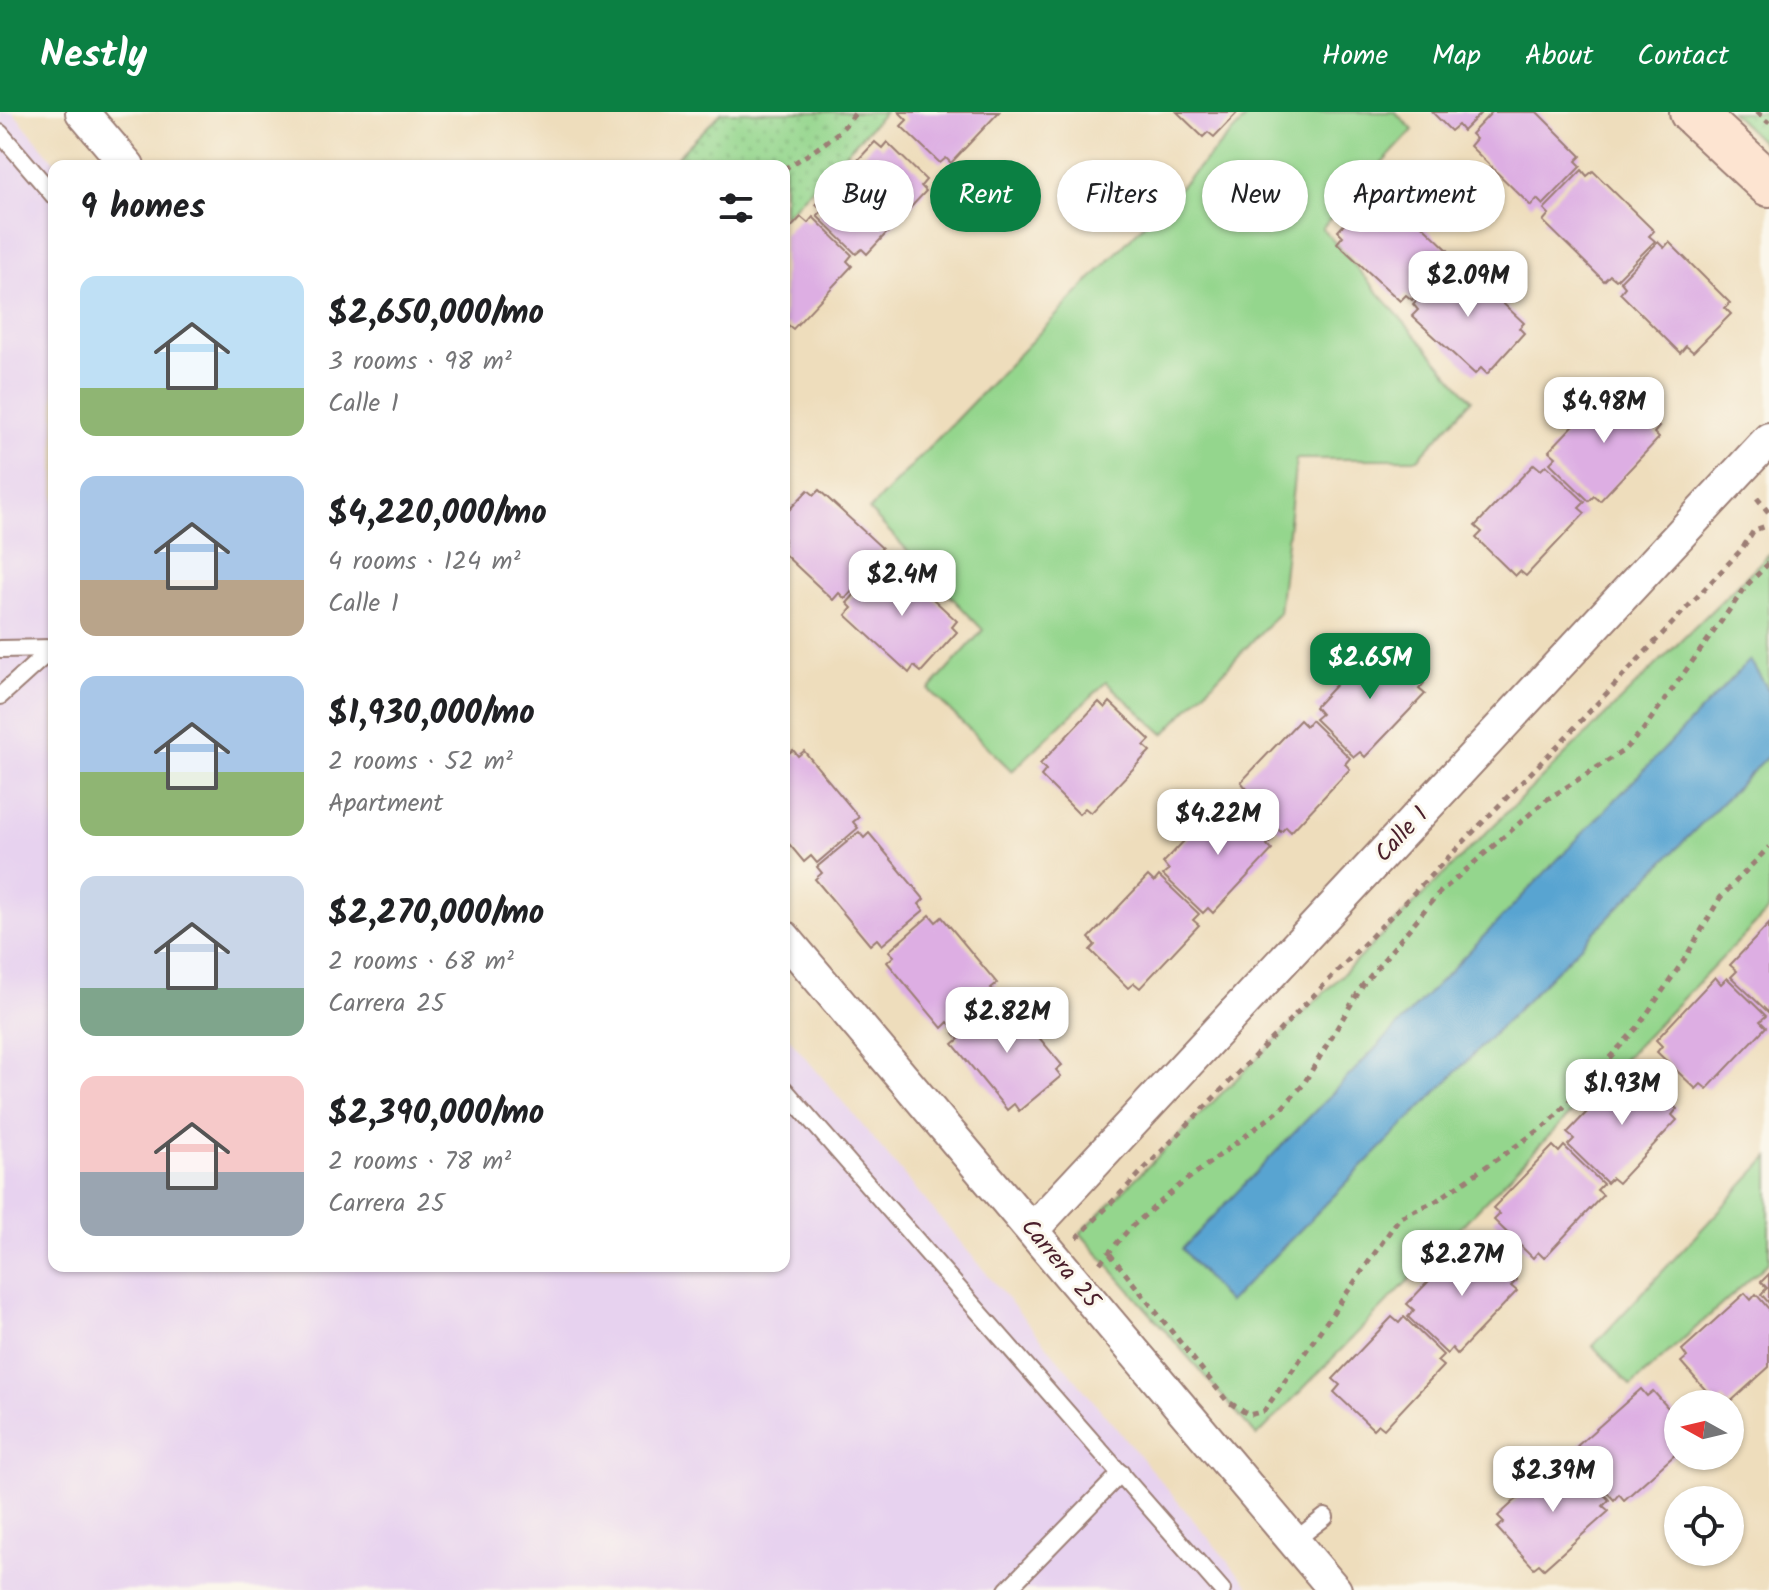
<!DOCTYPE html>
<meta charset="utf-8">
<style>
body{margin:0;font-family:Kalam,sans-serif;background:#f6f6f6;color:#202124;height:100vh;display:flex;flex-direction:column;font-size:30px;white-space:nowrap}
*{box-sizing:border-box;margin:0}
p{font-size:26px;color:#757577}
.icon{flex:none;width:44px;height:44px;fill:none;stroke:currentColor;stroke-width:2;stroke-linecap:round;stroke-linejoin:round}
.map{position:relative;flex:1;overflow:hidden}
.side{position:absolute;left:48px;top:48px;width:742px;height:1112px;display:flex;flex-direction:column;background:#fff;border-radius:16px;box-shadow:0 2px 6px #0004}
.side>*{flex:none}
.hud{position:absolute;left:814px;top:48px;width:760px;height:72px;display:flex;gap:16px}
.needle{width:52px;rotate:278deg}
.buttons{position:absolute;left:1664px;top:1278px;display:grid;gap:16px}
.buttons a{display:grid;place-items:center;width:80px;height:80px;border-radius:50%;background:#fff;box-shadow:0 2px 6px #0004;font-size:40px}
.price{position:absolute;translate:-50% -68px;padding:0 18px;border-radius:16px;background:#fff;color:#222;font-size:26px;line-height:52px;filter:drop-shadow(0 2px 4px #0008)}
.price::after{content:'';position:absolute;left:50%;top:48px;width:24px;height:18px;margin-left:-12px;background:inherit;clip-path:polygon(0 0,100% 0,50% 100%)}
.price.active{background:#0b8043;color:#fff}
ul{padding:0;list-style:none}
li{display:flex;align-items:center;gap:24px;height:200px;padding:0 32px}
li span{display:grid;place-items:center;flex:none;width:224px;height:160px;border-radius:16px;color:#555}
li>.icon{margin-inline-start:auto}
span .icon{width:96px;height:96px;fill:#fffc;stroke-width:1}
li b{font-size:34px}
h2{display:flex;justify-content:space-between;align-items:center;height:96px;padding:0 32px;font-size:34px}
.pill{padding:0 28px;border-radius:36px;background:#fff;box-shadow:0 2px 6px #0004;font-size:28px;line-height:72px}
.pill.active{background:#0b8043;color:#fff}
header{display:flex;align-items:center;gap:48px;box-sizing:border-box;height:112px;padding:0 40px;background:#0b8043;color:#fff}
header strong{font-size:38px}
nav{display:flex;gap:44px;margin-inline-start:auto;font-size:28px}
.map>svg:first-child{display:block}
.built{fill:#e7d2ef}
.grass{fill:#94d68d;stroke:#6f7a5c;stroke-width:2}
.park{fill:url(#park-dots);stroke:#6f7a5c;stroke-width:2}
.water{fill:#59a4d1;stroke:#52627e;stroke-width:2}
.building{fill:#ddaee3}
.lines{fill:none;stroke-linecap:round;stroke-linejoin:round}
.lane-casing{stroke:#9c7e74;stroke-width:20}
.street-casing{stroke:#9c7e74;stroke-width:36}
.secondary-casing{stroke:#9c7e74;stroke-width:48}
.path{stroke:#9c7e74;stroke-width:5;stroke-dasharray:6 6;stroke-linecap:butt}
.lane{stroke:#fff;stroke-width:16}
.street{stroke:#fff;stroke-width:32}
.secondary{stroke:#fde4d1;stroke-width:44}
.labels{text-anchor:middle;stroke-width:6;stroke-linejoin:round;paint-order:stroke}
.street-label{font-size:24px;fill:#4a1f2b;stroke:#fbf7ec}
</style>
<header>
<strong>Nestly</strong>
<nav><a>Home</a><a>Map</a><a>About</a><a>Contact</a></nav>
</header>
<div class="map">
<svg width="1769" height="1478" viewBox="0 0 1769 1478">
<defs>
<pattern id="park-dots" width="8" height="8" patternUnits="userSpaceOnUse" patternTransform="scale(2)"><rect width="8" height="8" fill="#94d68d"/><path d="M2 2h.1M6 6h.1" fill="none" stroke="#81b77a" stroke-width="1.8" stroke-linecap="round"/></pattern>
</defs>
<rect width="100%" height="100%" fill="#fbf7ec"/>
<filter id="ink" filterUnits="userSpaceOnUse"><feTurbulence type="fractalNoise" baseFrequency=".0125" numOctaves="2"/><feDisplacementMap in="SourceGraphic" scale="16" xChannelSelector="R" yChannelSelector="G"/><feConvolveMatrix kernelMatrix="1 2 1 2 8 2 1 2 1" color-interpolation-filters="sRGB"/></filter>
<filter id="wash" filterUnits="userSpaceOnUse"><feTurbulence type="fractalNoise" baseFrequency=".006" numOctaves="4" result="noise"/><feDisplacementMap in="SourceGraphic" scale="32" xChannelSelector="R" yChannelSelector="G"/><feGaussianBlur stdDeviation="1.8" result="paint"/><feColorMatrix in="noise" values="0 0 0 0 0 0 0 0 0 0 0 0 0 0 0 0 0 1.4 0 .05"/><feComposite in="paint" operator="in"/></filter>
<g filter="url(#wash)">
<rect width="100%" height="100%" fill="#eeddbc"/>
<!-- built -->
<polygon class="built" points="0,0 13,0 58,54 54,54 54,1154 784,1154 784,920 1252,1478 0,1478"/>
<!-- grass -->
<g class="grass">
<polygon points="1252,0 1395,0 1413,18 1322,116 1472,288 1418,347 1296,347 1279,501 1164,622 1106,570 1012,659 929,578 983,518 869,398"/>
<polygon points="1769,442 1769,798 1257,1324 1080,1121"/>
<polygon points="1769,1045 1769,1150 1631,1274 1593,1234"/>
</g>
<!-- park -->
<g class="park">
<polygon points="722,0 885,0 784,105 784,54 668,54"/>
<polygon points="1731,0 1769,0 1769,37"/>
</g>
<!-- water -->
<polygon class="water" points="1750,548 1769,579 1769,643 1228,1191 1182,1137"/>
<g id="blocks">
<!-- building -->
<g class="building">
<polygon points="899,0 999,0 951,51 946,46 940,51 901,14 907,8"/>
<polygon points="1177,0 1238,0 1214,25 1208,20 1203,25"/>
<polygon points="1432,0 1482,0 1463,19 1458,13 1451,19"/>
<polygon points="1492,0 1537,0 1581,44 1576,49 1581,54 1543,93 1537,87 1531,94 1470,34 1476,27 1471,22"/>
<polygon points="875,30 882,36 887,30 926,68 921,74 926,79 867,142 862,137 856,142 817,104 823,98 816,92"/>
<polygon points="1582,58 1587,64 1593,59 1654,119 1649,124 1655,129 1616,168 1610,163 1604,169 1543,109 1549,102 1544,97"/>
<polygon points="1375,79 1381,85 1386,79 1448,138 1443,143 1449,148 1412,188 1406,183 1400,189 1337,131 1343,124 1338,119"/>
<polygon points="801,105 808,111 813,105 852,143 847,149 852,154 793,217 787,212 784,215 784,123"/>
<polygon points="1658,130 1664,136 1669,130 1730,191 1725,196 1731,202 1693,240 1686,234 1680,241 1620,181 1625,175 1620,169"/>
<polygon points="1450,152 1456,158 1461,152 1524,211 1519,216 1524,221 1487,262 1481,256 1475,262 1412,204 1418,198 1413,192"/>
<polygon points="1608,277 1614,283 1619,277 1659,315 1654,321 1659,326 1600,389 1594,384 1589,389 1550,351 1556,345 1549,339"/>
<polygon points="1534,352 1541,358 1546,353 1585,390 1579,396 1585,401 1526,464 1520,459 1515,464 1476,426 1482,420 1475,414"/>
<polygon points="808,378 814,383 819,378 882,436 877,442 882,447 845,487 839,481 833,488 784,442 784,403"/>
<polygon points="883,451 889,457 894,451 957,509 952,515 957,520 921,560 914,554 909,561 846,503 852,496 847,491"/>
<polygon points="1373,533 1380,539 1385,533 1424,571 1419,577 1425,582 1365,645 1360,640 1354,645 1315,607 1321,602 1315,595"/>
<polygon points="1099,590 1105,596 1110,590 1150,628 1144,634 1150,639 1091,701 1085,696 1079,702 1041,664 1046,658 1040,652"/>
<polygon points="1300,608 1306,614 1311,608 1350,646 1345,652 1350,657 1291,720 1286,715 1281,720 1241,682 1247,677 1241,670"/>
<polygon points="793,638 798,644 804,639 859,705 853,710 858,716 817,751 811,744 804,750 784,726 784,645"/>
<polygon points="1222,689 1228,695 1233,690 1273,727 1267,733 1272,738 1213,801 1208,796 1203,801 1163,763 1169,758 1163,751"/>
<polygon points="859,720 864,726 869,721 924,787 919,792 924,798 882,833 877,827 870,833 815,767 822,761 817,755"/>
<polygon points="1148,764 1154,770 1159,764 1199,802 1193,808 1199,813 1140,876 1134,871 1128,876 1090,838 1095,833 1089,826"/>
<polygon points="930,803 936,810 942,805 997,871 991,876 996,881 954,916 948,910 942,916 887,850 894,844 889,839"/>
<polygon points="1769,812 1769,901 1731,865 1737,859 1730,853"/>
<polygon points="1715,865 1721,872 1727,866 1766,904 1760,909 1766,915 1707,977 1701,972 1696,977 1657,940 1662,934 1656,928"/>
<polygon points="996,886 1001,891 1007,887 1062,953 1056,958 1061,964 1019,999 1014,992 1007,998 953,932 959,927 954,921"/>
<polygon points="1626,959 1633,965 1638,959 1677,997 1672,1003 1677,1008 1618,1071 1612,1066 1607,1071 1568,1033 1574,1027 1567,1021"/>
<polygon points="1553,1034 1559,1040 1564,1034 1603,1072 1597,1078 1603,1083 1544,1146 1538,1140 1533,1146 1494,1108 1500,1102 1493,1096"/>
<polygon points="1466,1130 1472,1136 1477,1130 1517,1168 1511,1174 1517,1179 1457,1242 1452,1236 1447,1242 1408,1205 1414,1198 1407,1192"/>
<polygon points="1769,1162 1769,1191 1761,1182 1767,1176 1761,1170"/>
<polygon points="1745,1181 1751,1188 1756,1182 1769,1197 1769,1255 1728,1292 1723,1286 1717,1291 1681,1250 1687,1245 1682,1238"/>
<polygon points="1392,1205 1399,1211 1404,1205 1443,1243 1437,1249 1443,1254 1384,1317 1378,1312 1373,1317 1334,1280 1340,1273 1333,1267"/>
<polygon points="1641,1277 1647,1284 1653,1279 1678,1307 1678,1340 1624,1388 1619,1382 1614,1388 1577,1347 1584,1341 1577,1334"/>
<polygon points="1562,1346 1568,1353 1573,1348 1609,1388 1603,1394 1609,1399 1544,1457 1539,1452 1534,1456 1497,1416 1504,1410 1498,1404"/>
</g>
</g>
</g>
<g filter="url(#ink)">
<use href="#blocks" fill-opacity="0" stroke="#9c7e74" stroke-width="2"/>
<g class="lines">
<!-- lane casing -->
<g class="lane-casing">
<g id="lane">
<polyline points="0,21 54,84"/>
<polyline points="0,537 54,536"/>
<polyline points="0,584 53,536"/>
<polyline points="784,977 1222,1478"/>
<polyline points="1294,1429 1325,1405"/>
<polyline points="1007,1478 1121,1361"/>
</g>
</g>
<!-- street casing -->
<g class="street-casing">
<g id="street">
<polyline points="82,0 128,54"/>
<polyline points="784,825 1335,1478"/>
<polyline points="1033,1117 1769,327"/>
</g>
</g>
<!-- secondary casing -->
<g class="secondary-casing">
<polyline id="secondary" points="1692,0 1769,72"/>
</g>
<!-- path -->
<g class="path">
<polyline points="1757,0 1769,11"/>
<path d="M784,57c26,-16 54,-31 72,-57"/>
<polyline points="1757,386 1769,401"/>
<polyline points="1077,1126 1561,630 1742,437 1754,418 1769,413"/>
<polyline points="1110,1142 1227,1289 1249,1303 1264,1299 1400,1105 1436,1089 1548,1012 1637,916 1684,848 1720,786 1769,735"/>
<polyline points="1100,1151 1129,1117 1180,1073 1280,998 1303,973 1362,874 1437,783 1546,688 1623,639 1643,618 1748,472 1769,451"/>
</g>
<!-- lane -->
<use href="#lane" class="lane"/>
<!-- street -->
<use href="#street" class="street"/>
<!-- secondary -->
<use href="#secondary" class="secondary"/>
</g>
</g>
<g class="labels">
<!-- street labels -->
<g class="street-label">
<text transform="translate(1401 722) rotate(-47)" y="8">Calle 1</text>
<text transform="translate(1061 1151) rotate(50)" y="8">Carrera 25</text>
</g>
</g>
</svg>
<div class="buttons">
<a><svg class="needle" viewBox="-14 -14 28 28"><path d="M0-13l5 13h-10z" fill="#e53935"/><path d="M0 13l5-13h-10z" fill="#757577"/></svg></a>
<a><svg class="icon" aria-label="locate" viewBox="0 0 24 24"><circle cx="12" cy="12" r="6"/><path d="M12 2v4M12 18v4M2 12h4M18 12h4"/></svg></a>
</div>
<b class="price" style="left:1468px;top:207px">$2.09M</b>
<b class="price" style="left:1604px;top:333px">$4.98M</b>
<b class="price" style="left:902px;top:506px">$2.4M</b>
<b class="price active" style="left:1370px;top:589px">$2.65M</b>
<b class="price" style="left:1218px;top:745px">$4.22M</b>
<b class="price" style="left:1007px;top:943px">$2.82M</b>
<b class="price" style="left:1622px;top:1015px">$1.93M</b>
<b class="price" style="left:1462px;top:1186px">$2.27M</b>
<b class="price" style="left:1553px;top:1402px">$2.39M</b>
<div class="hud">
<a class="pill">Buy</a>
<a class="pill active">Rent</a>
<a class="pill">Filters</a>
<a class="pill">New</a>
<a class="pill">Apartment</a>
</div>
<section class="side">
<h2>9 homes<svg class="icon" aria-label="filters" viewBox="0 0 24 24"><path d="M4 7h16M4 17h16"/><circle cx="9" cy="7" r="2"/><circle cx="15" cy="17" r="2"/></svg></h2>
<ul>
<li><span style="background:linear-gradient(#bfe0f5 70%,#8fb573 0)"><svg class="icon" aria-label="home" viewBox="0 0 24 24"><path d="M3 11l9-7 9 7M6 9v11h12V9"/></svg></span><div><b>$2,650,000/mo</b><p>3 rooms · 98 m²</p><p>Calle 1</p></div></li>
<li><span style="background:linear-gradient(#a9c7e8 65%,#b9a48a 0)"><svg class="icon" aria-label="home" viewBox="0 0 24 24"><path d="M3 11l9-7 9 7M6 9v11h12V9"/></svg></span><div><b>$4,220,000/mo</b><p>4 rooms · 124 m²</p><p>Calle 1</p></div></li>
<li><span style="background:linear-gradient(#a9c7e8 60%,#8fb573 0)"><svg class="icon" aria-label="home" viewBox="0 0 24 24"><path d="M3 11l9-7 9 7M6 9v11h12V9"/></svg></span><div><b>$1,930,000/mo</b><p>2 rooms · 52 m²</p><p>Apartment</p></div></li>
<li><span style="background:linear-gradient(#c9d6e8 70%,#7fa58c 0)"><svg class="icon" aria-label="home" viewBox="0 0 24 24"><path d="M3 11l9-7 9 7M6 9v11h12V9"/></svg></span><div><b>$2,270,000/mo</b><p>2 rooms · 68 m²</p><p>Carrera 25</p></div></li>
<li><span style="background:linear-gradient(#f6c9c9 60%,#9aa5b1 0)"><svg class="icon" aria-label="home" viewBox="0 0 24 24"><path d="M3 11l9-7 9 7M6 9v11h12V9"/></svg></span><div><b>$2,390,000/mo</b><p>2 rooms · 78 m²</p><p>Carrera 25</p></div></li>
</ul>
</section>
</div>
